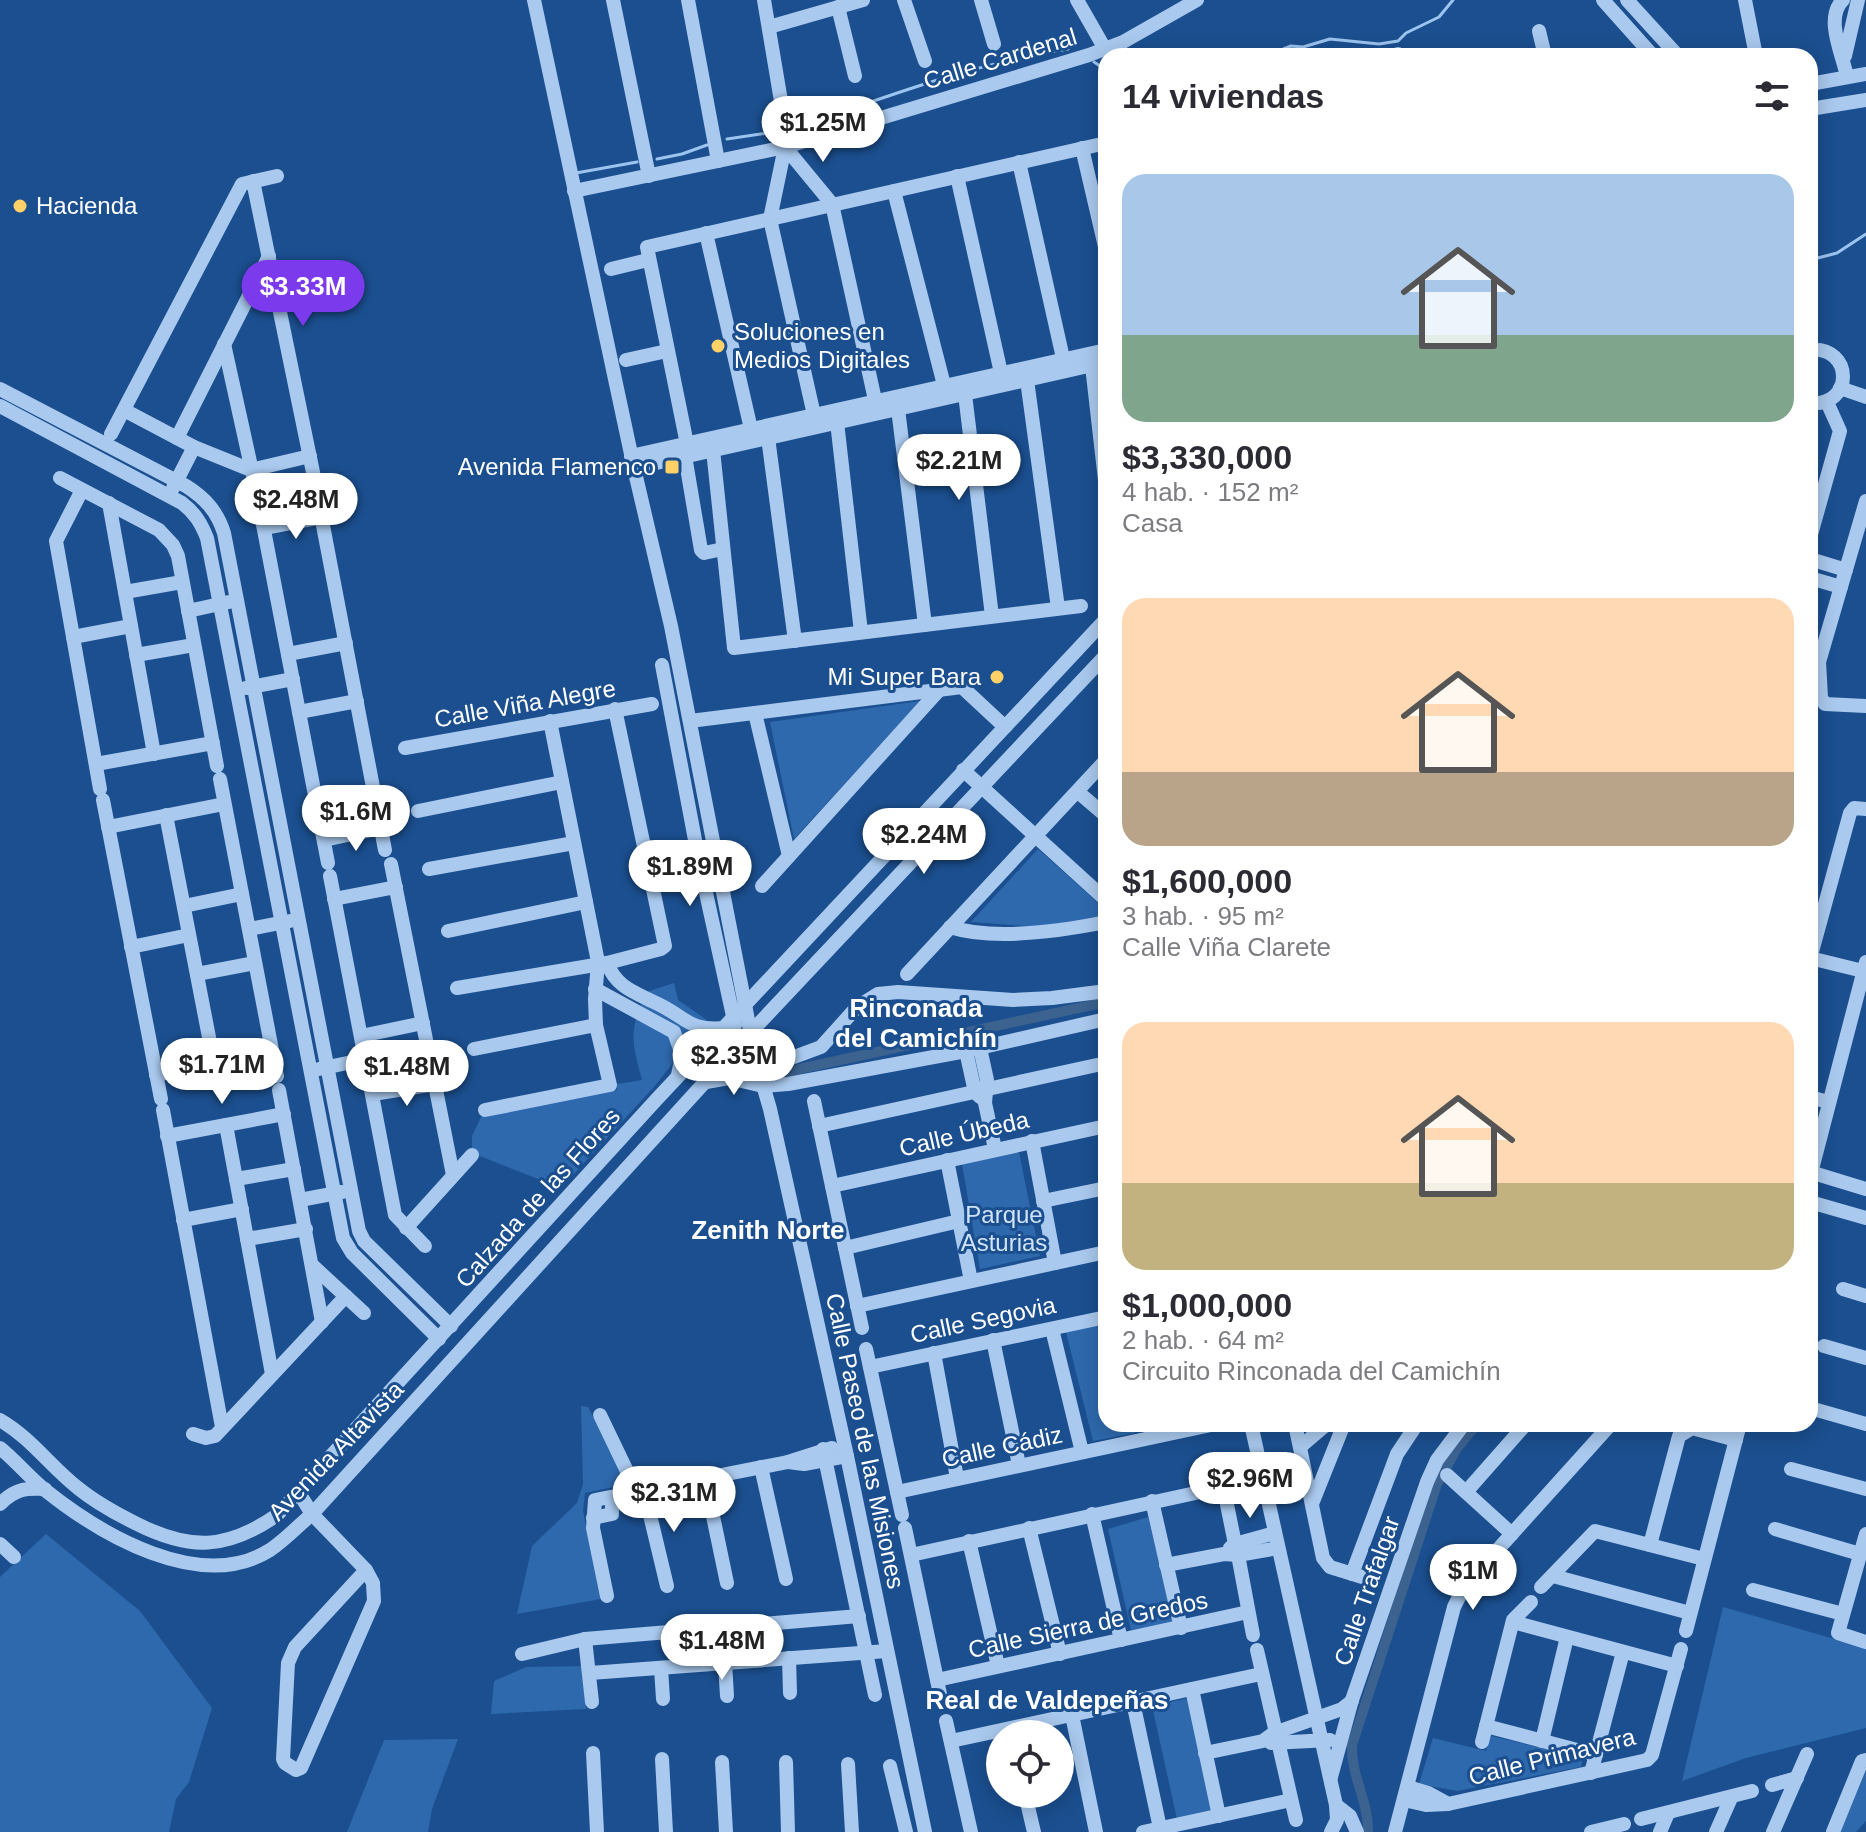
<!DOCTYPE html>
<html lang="es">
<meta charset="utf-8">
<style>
body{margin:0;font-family:Helvetica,sans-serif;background:#f7f7f7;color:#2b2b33;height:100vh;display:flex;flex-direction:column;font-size:30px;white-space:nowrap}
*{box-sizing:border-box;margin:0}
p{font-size:26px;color:#7c7c81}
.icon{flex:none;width:44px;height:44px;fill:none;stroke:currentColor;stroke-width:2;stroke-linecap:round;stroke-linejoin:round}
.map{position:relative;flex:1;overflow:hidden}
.panel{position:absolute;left:1098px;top:48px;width:720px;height:1384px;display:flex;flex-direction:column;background:#fff;border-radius:24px;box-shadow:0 4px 20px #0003}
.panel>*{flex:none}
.tools{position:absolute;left:986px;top:1720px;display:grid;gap:16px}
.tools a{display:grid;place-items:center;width:88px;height:88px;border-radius:50%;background:#fff;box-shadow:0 4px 20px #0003;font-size:40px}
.price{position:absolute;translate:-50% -68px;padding:0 18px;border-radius:28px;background:#fff;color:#222;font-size:26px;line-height:52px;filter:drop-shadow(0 2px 4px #0008)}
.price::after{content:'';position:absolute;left:50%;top:48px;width:24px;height:18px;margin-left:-12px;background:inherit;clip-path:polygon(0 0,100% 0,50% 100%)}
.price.active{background:#7c3aed;color:#fff}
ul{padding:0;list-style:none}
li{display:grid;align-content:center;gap:16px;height:424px;padding:0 24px}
li span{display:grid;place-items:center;height:248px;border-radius:24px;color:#555}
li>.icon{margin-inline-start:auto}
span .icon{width:144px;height:144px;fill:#fffc;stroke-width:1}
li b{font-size:34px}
h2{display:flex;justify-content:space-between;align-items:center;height:96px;padding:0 24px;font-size:34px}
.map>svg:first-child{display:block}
.green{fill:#2e69ad}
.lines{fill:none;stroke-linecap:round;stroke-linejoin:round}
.stream{stroke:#9cc4f0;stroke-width:3}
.canal{stroke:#3c6290;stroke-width:10}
.minor{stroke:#a9c9ee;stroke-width:14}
.poi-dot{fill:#ffd166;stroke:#1b4f8f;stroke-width:3}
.labels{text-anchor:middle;stroke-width:6;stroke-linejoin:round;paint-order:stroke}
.street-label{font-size:24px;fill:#fff;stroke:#1b4f8f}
.poi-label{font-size:24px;fill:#fff;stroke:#1b4f8f;text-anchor:start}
.park-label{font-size:24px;fill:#cfe3fa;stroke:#1b4f8f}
.neighbourhood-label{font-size:26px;font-weight:bold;fill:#fff;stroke:#1b4f8f}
</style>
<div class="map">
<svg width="1866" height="1832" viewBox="0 0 1866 1832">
<rect width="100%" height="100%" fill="#1b4f8f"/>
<!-- green -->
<g class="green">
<polygon points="920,701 794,839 770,722"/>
<polygon points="1038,849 1106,910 1106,915 1040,927 971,922"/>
<path d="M674,983l4,17 29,20 -53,67 -93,101 -89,-35v-17l10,-21 135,-25v-6l25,-4c-11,-41 -13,-48 4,-88z"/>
<polygon points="1019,1152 1040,1256 980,1269 962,1164"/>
<polygon points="1106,1323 1106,1424 1133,1424 1135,1433 1093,1441 1066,1332"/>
<polygon points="581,1406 588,1407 628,1484 585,1493 583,1511 601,1599 517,1614 532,1546 577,1503 583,1484"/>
<polygon points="1148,1517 1175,1623 1131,1630 1108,1529"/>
<polygon points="46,1534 140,1611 212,1708 189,1782 176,1799 169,1832 0,1832 0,1577"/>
<polygon points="1723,1607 1866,1648 1866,1728 1746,1758 1682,1781"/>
<polygon points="586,1666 586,1709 491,1714 494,1681 526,1667"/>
<polygon points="1189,1698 1213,1810 1177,1819 1152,1706"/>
<polygon points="1491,1736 1583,1758 1581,1767 1457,1791 1419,1784 1433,1738 1486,1751"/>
<polygon points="458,1739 432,1809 428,1832 347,1832 384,1740"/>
<polygon points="1866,1771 1866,1821 1856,1832 1840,1832"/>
</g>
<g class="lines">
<!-- stream -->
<g class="stream">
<polyline points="1266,56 1291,46 1303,47 1330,39 1379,44 1398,41 1406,33 1439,17 1453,0"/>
<polyline points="1094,62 1106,70"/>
<path d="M796,128c89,-31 179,-65 272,-79"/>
<polyline points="727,139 775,132"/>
<polyline points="657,159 682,154 707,145"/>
<polyline points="576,173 637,162"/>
<polyline points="1810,260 1837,253 1866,234"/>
</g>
<!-- canal -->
<g class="canal">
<polyline points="781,1073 1106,1002"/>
<path d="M1368,1832c1,-29 -17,-56 -16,-87l85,-261 20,-36 20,-24"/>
</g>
<!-- minor -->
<g class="minor">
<polyline points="534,0 634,468 671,626 756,1061 770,1109 847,1456 925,1832"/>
<polyline points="613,0 649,176"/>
<polyline points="688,0 718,161"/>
<polyline points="764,0 781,101 785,147 770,219 814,415"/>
<polyline points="904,0 925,61"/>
<polyline points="981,0 994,44"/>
<polyline points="1077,0 1105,49"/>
<polyline points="1603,0 1653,56"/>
<polyline points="1627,0 1678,56"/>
<polyline points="1745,0 1756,56"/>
<path d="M1843,0c-19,18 0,55 4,77"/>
<polyline points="838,7 855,76"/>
<polyline points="769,27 863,0"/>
<polyline points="1539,31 1545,56"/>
<polyline points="1398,54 1398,56"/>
<polyline points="1845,56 1858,0"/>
<polyline points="1810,84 1866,74"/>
<polyline points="1810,109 1866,100"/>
<polyline points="785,147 832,204 877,409"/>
<polyline points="1082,148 1106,251"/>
<polyline points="1019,162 1065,367"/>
<polyline points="957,176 1001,373"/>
<polyline points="253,181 315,482"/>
<polyline points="574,191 785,147 1089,55 1123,42 1197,0"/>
<polyline points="894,191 944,385"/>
<polyline points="706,233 751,429"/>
<polyline points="611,269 648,260"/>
<polyline points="224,344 256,489"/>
<path d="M1810,350c44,-4 44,57 0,53"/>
<polyline points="626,360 667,351"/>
<polyline points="1092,366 1106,489"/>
<polyline points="1027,380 1058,608"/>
<polyline points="964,386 992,616"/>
<polyline points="1840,388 1866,397"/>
<path d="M0,389l186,97c19,12 31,25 38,47l135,698 5,10 87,85"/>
<path d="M0,406l182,97c13,10 19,20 25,35l136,700 9,15 87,86"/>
<polyline points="898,409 925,625"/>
<polyline points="124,410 194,447 251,470 310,456"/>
<polyline points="837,422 861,632"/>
<polyline points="767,430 795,641"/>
<polyline points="111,434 242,184 277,176"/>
<polyline points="177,438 269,256"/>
<polyline points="687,444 647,247 1106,143"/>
<polyline points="713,450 734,648 1081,606"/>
<polyline points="631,456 1106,350"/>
<polyline points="685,456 701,550 704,553 723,549"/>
<polyline points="634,468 1106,362"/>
<polyline points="60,478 159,530 173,545 178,556 217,766"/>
<polyline points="173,488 194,447"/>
<polyline points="82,490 56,541 100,789"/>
<polyline points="317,494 385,850"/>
<polyline points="1866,501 1819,662 1821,698 1825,704 1866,706"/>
<polyline points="109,503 154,754"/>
<polyline points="259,504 328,863"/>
<polyline points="264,528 322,517"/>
<polyline points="1810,538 1840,431 1827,402"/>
<polyline points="1810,559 1846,570"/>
<polyline points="1810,578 1841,587"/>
<polyline points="125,592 182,582"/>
<polyline points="188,611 229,602"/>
<polyline points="73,637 131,626"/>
<polyline points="288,654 346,643"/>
<polyline points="136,655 194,645"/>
<polyline points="662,665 699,861 735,1025"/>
<polyline points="246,688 293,679"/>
<polyline points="299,712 357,701"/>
<polyline points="755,713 789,856"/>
<polyline points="690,721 962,687 1005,727"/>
<polyline points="405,748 652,704"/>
<polyline points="96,764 213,743"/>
<polyline points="963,770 1106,900"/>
<polyline points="220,779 277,1076"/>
<polyline points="1078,792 1106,816"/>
<polyline points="103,800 161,1099"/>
<polyline points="418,811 562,782"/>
<polyline points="166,815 214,1063"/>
<polyline points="108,827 224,804"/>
<polyline points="324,840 381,828"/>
<polyline points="391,864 453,1175"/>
<polyline points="429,869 574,843"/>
<polyline points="330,876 395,1215 425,1246"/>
<polyline points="762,886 940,689"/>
<polyline points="334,899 396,887"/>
<polyline points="184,906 242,894"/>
<path d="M950,927c44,14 111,4 156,-5"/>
<polyline points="249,929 290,921"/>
<polyline points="448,931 586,902"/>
<polyline points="131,947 189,935"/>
<polyline points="1810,958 1863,971"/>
<polyline points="1810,959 1850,813 1854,808 1866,809"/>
<path d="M607,963c10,26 30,30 53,42 28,14 29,26 65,23l2,4"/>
<polyline points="197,974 255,963"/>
<polyline points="907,974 1106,760"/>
<polyline points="457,988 607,963 661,949 665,946 615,709"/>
<polyline points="595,989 674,1032 682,1055 678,1075"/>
<polyline points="361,1036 423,1023"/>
<polyline points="980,1048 987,1080 985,1103 995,1149"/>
<polyline points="474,1049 596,1025"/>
<polyline points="966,1051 975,1092 980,1097"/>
<polyline points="319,1069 366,1059"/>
<polyline points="759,1070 821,1047 857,1007 878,994 898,992 1013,1000 1052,998 1106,991"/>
<polyline points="156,1075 272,1052"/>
<polyline points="706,1082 729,1078 763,1086 788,1084 966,1051 1106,1019"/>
<polyline points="279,1090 322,1322"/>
<polyline points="373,1094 435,1084"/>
<polyline points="1810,1097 1828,1102"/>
<polyline points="814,1101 862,1328"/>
<polyline points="163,1110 222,1427"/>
<polyline points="485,1110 610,1085 596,1025 595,999 598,962 550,721"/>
<polyline points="226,1125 272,1374"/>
<polyline points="819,1126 1106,1063"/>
<polyline points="167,1136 284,1114"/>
<polyline points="1032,1141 1055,1263"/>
<polyline points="947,1160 971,1281"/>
<polyline points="1810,1172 1866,1189"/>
<polyline points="1811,1173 1866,962"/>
<polyline points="236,1179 294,1169"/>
<polyline points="832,1186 1106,1126"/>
<polyline points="300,1200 342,1192"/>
<polyline points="1043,1201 1106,1188"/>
<polyline points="1810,1202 1866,1218"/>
<polyline points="183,1220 242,1209"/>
<polyline points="406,1228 472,1155"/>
<polyline points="247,1239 306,1229"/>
<polyline points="845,1248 959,1221"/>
<polyline points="313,1266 364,1313"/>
<polyline points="1843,1289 1866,1296"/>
<polyline points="857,1306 1106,1252"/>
<polyline points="1052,1329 1082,1452"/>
<polyline points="993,1340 1019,1465"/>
<polyline points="1824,1346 1866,1358"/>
<polyline points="866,1349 902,1515"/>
<polyline points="934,1353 957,1478"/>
<polyline points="870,1367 1106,1317"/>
<polyline points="1810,1408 1866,1424"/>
<polyline points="600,1415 637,1492"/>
<path d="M0,1420c31,18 50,46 78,68 17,14 37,25 57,35 55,28 92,27 142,-8l379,-415 450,-481"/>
<polyline points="1251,1424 1336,1805 1337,1820 1331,1832"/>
<polyline points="1295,1424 1323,1558 1330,1567 1372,1580"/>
<polyline points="193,1434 206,1438 215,1436 346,1296"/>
<polyline points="1300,1447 1327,1424"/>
<path d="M0,1448c16,13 29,29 45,42 55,44 155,104 225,60 15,-10 28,-24 42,-36l423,-465 371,-394"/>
<polyline points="832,1448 788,1462 804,1464 847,1456"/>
<polyline points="823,1449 875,1695"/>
<polyline points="1219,1465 1235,1544"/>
<polyline points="761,1467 786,1579"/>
<polyline points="1791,1469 1866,1489"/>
<polyline points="1447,1475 1512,1534"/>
<polyline points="705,1478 727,1583"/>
<polyline points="644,1490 667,1586"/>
<polyline points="897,1492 1211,1425"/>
<polyline points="1466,1492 1526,1424"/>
<polyline points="299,1493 312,1514 366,1570 373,1583 374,1601 301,1768 296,1770 285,1763 283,1759 288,1663 295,1647 366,1570"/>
<polyline points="1152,1501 1181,1628"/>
<path d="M0,1504c15,-15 25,-16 45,-15"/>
<polyline points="1312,1504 1344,1424"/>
<polyline points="1092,1514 1121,1640"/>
<polyline points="593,1518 612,1514 612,1497"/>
<polyline points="905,1528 941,1699"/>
<polyline points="1029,1528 1060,1654"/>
<polyline points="1775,1529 1860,1554"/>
<polyline points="1866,1534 1838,1633 1866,1642"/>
<polyline points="969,1541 998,1666"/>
<polyline points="0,1544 14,1557"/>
<polyline points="1650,1545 1679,1436 1692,1428 1736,1440"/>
<polyline points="1230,1548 1235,1544 1275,1533"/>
<polyline points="911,1555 1223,1487"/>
<polyline points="1238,1555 1253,1635"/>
<polyline points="1166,1565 1224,1554 1238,1555 1278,1548"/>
<polyline points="1352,1574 1397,1454 1417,1424"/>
<polyline points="1553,1576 1690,1613"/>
<polyline points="1541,1587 1595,1531 1704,1559"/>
<polyline points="1753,1590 1843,1614"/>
<polyline points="607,1596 593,1528 595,1500 788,1462"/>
<polyline points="1513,1622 1677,1666"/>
<polyline points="1686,1631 1740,1424"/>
<polyline points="585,1639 592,1702"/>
<polyline points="1257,1650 1296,1820"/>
<polyline points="522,1654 585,1639 859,1616"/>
<polyline points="789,1658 790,1693"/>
<polyline points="725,1663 727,1696"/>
<polyline points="661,1668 663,1699"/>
<polyline points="590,1673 887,1651"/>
<polyline points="937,1680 1248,1612"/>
<polyline points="1192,1689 1219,1816"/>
<polyline points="1133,1702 1160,1828"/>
<polyline points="1072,1715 1096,1832"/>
<polyline points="946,1721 971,1832"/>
<polyline points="1486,1726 1596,1755"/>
<polyline points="951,1741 1261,1674"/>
<polyline points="1542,1741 1567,1637"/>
<polyline points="1482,1742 1513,1620 1531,1602"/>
<polyline points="1271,1743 1330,1740"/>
<polyline points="593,1753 597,1832"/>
<polyline points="1205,1753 1263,1741 1274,1733 1342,1709 1352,1701"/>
<polyline points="662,1759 666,1832"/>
<polyline points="722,1762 726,1832"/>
<polyline points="786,1762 788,1832"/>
<polyline points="848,1764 852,1832"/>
<polyline points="890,1766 906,1832"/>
<polyline points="1591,1773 1623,1652"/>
<polyline points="1331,1777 1352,1700 1427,1482 1437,1460 1464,1424"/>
<polyline points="1772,1785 1797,1778"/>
<polyline points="1408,1787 1428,1793 1448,1804"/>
<polyline points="1025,1794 1034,1832"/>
<polyline points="1404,1800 1426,1805 1448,1804 1647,1760 1652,1755 1681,1649"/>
<polyline points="1336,1805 1350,1816 1357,1832"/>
<polyline points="1641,1819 1752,1791"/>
<polyline points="1143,1832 1291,1800"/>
<polyline points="1395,1832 1454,1607 1464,1587 1611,1424"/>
<polyline points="1591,1832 1624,1824"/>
<polyline points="1660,1832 1668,1813"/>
<polyline points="1716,1832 1731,1798"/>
<polyline points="1773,1832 1807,1754"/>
<polyline points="1833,1832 1862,1761 1866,1760"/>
</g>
</g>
<!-- markers -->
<g class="poi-dot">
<circle cx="20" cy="206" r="8"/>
<circle cx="718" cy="346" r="8"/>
<rect x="664" y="459" width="16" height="16" rx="4"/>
<circle cx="997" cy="677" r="8"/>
</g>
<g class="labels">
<!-- street labels -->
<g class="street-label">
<text transform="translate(1000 59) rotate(-17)" y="8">Calle Cardenal</text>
<text transform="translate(525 704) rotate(-10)" y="8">Calle Viña Alegre</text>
<text transform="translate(964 1134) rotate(-13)" y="8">Calle Úbeda</text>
<text transform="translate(538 1198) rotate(-48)" y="8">Calzada de las Flores</text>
<text transform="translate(983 1320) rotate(-12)" y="8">Calle Segovia</text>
<text transform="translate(865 1441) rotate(78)" y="8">Calle Paseo de las Misiones</text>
<text transform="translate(1002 1447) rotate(-12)" y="8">Calle Cádiz</text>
<text transform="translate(336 1451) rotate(-46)" y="8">Avenida Altavista</text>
<text transform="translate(1367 1591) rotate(-71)" y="8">Calle Trafalgar</text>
<text transform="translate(1088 1625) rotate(-12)" y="8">Calle Sierra de Gredos</text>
<text transform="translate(1552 1757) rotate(-14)" y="8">Calle Primavera</text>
</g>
<!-- poi labels -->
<g class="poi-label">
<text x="36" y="214">Hacienda</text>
<text x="734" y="340">Soluciones en<tspan x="734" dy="28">Medios Digitales</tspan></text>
<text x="656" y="475" text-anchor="end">Avenida Flamenco</text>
<text x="981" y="685" text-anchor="end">Mi Super Bara</text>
</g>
<!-- park labels -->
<g class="park-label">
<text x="1004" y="1223">Parque<tspan x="1004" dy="28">Asturias</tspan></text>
</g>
<!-- neighbourhood labels -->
<g class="neighbourhood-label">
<text x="916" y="1017">Rinconada<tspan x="916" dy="30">del Camichín</tspan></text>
<text x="768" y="1239">Zenith Norte</text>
<text x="1047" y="1709">Real de Valdepeñas</text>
</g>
</g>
</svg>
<div class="tools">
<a><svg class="icon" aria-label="locate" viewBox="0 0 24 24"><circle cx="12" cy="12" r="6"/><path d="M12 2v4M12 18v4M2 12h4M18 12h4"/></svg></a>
</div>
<b class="price" style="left:823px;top:164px">$1.25M</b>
<b class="price active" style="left:303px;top:328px">$3.33M</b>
<b class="price" style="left:959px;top:502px">$2.21M</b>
<b class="price" style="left:296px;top:541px">$2.48M</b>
<b class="price" style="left:356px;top:853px">$1.6M</b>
<b class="price" style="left:924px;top:876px">$2.24M</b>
<b class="price" style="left:690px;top:908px">$1.89M</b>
<b class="price" style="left:734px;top:1097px">$2.35M</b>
<b class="price" style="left:222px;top:1106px">$1.71M</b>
<b class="price" style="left:407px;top:1108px">$1.48M</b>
<b class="price" style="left:1250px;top:1520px">$2.96M</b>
<b class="price" style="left:674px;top:1534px">$2.31M</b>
<b class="price" style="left:1473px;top:1612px">$1M</b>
<b class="price" style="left:722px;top:1682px">$1.48M</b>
<section class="panel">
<h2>14 viviendas<svg class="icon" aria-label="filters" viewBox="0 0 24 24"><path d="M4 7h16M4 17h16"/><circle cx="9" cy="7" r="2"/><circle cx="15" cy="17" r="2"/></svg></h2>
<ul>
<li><span style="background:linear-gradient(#a9c7e8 65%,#7fa58c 0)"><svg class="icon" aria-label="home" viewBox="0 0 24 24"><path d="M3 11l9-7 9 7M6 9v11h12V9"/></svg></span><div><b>$3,330,000</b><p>4 hab. · 152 m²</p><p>Casa</p></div></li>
<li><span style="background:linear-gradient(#ffd9b3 70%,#b9a48a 0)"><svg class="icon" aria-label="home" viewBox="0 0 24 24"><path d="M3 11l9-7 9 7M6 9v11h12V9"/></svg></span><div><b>$1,600,000</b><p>3 hab. · 95 m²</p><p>Calle Viña Clarete</p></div></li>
<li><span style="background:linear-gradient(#ffd9b3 65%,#c2b280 0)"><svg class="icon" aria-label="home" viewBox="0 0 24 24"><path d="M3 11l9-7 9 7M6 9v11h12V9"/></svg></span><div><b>$1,000,000</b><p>2 hab. · 64 m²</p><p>Circuito Rinconada del Camichín</p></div></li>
</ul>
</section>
</div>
